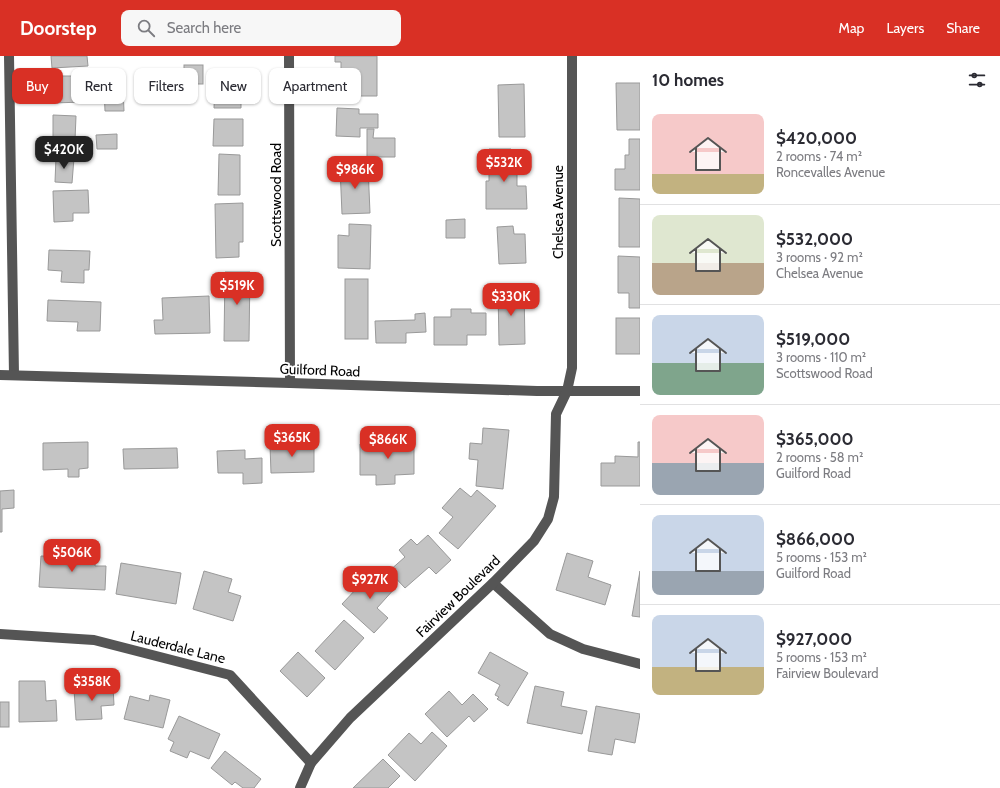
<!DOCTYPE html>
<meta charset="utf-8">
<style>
body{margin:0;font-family:Cabin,sans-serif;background:#f7f7f7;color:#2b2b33;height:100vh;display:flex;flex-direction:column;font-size:15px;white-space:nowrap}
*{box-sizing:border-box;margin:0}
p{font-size:13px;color:#7c7c81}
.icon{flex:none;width:22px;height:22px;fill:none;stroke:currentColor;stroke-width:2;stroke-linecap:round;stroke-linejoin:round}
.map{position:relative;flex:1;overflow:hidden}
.drawer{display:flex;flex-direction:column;background:#fff;width:360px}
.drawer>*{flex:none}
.top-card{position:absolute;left:12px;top:12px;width:380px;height:36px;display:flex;gap:8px}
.price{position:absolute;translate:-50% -34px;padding:0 9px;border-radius:8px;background:#d93025;color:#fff;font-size:13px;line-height:26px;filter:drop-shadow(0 1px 2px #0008)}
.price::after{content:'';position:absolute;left:50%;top:24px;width:12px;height:9px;margin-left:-6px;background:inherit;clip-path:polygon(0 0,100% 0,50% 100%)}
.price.on{background:#222;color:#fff}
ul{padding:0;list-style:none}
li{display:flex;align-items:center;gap:12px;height:100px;padding:0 12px}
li+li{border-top:1px solid #e1e1e2}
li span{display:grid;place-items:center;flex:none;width:112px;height:80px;border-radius:8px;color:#555}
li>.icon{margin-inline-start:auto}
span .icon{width:48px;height:48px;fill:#fffc;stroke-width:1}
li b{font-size:17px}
h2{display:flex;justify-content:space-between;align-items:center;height:48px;padding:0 12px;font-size:17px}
.tag{padding:0 14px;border-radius:8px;background:#fff;box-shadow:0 1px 3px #0004;font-size:14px;line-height:36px}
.tag.on{background:#d93025;color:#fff}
header{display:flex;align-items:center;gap:24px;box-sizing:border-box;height:56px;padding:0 20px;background:#d93025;color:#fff}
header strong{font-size:19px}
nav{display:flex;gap:22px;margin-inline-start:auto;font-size:14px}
.search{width:280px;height:36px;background:#f7f7f7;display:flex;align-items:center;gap:10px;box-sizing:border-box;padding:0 14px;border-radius:8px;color:#7c7c81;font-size:15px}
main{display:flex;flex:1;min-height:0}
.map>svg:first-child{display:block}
.building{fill:#c4c4c4;stroke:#999}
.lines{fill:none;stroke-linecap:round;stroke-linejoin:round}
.minor{stroke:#555;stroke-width:10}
.labels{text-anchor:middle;stroke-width:3.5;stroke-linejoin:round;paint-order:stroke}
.street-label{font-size:14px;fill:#000;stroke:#fff}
</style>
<header>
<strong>Doorstep</strong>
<div class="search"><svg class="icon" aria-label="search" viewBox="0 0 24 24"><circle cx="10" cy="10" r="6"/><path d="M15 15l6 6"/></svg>Search here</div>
<nav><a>Map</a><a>Layers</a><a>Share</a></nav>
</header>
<main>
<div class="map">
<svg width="640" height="732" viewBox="0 0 640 732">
<rect width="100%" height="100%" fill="#fff"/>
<!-- building -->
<g class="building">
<polygon points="51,0 87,0 88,10 52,12"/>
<polygon points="335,0 377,0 377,40 341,40 341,6 335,6"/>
<rect x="184" y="9" width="19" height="19"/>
<polygon points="51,20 77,20 77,33 85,33 85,46 52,47"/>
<polygon points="215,23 241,23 241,52 214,52"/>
<polygon points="616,27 640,27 640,74 617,74"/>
<polygon points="524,28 525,81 499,81 498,29"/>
<polygon points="104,32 123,32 124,55 105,55"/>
<polygon points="337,52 359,53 359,58 378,58 378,72 360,72 360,81 336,80"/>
<polygon points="53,59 76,60 75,84 53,83"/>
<polygon points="214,63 243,63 243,90 213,90"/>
<polygon points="367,73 374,73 373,82 395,82 395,101 367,101"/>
<polygon points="117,78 117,93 97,93 96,79"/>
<polygon points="629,83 640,83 640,134 615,134 615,113 625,113 625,99 629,99"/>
<polygon points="489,93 511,93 511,117 517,117 517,130 526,130 527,153 486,153 486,125 489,125"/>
<polygon points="219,98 240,99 240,139 218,139"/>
<polygon points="56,101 74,102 72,127 55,126"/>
<polygon points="368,110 370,157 342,158 340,111"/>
<polygon points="88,134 89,157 73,157 73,165 54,166 53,135"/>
<polygon points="619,142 640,143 640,191 619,191"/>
<polygon points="243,147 243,186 239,186 239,201 216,202 215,148"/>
<polygon points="465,163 465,182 446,182 446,164"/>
<polygon points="349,168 371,169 370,213 338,212 338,179 349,180"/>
<polygon points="513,170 514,178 525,178 526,207 499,208 497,171"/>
<polygon points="49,194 90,195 89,214 84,214 84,227 61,226 62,215 48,214"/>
<polygon points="618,200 640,201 640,252 629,252 629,237 618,237"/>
<polygon points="225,216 250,216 249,285 224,285"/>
<rect x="345" y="223" width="23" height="60"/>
<polygon points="498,233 524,233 525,288 499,289"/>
<polygon points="209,240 210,277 155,278 154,264 163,264 162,242"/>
<polygon points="48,244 101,246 100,275 77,275 78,266 47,265"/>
<polygon points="451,253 471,253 471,257 486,257 486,279 467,279 467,289 434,289 434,261 451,261"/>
<polygon points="425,257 426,276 406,277 406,287 376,287 375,265 415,264 415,258"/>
<rect x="616" y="262" width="24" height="36"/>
<polygon points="483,372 509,374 503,433 476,430 478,404 469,403 470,387 482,388"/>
<polygon points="393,383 414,383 414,418 395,419 395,428 376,429 376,419 360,419 360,388 393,387"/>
<polygon points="88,386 88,412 79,413 79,421 68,421 68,413 43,414 43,387"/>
<polygon points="638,386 640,386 640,430 601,430 601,407 615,407 615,400 638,401"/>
<polygon points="314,388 314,416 271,417 270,389"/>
<polygon points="177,392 178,412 124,413 123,393"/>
<polygon points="245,394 245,403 262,402 262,427 243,428 243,417 218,417 217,395"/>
<polygon points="460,432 471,441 477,434 496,450 458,493 439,477 453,461 442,452"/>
<polygon points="14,434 14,452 2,453 2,476 0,476 0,435"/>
<polygon points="428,479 451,504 436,518 429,511 405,532 389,515 405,501 399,494 411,483 417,489"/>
<polygon points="567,497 593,505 588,521 611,529 605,549 556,534"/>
<polygon points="41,500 95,502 95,510 106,510 105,534 39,531"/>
<polygon points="121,507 181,517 176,548 116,538"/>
<polygon points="376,512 396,531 377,552 388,562 374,577 342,548"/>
<polygon points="204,515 232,523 228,536 241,540 233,565 193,553"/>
<polygon points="640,515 640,561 632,560"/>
<polygon points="344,564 364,582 335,614 315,595"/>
<polygon points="298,596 325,622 307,641 280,615"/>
<polygon points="490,596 528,617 508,650 497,643 499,641 495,639 500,629 478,617"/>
<polygon points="19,625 45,625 46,645 56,644 57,665 19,666"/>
<polygon points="535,630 564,636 561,650 587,655 582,678 527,667"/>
<polygon points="113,631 114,649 101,650 102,663 76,664 74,633"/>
<polygon points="449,635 462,649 473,638 488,653 474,666 469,660 447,681 425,658"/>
<polygon points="150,639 170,644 163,672 124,663 130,640 149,645"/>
<rect x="0" y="646" width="9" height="25"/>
<polygon points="596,650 640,658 635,687 615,683 612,699 588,695"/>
<polygon points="179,660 220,678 209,703 190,695 187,702 170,695 174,686 168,683"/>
<polygon points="432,676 447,690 415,725 388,699 409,677 421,688"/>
<polygon points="225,695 261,723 254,732 243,732 235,726 232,729 211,712"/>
<polygon points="383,703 400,720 388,732 353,732"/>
</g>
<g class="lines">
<!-- minor -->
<g class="minor">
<polyline points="9,0 14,319"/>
<polyline points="289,0 290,327"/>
<polyline points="0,319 290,327 537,335 640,335"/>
<polyline points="493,527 550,578 583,593 640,608"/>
<polyline points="0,578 94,584 230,619 311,707"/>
<polyline points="300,732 311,707 350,662 493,527 534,485 548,463 554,441 556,358 567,335 572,312 572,0"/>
</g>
</g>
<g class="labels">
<!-- street labels -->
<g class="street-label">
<text transform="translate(276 139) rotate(-90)" y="5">Scottswood Road</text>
<text transform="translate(558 156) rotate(-90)" y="5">Chelsea Avenue</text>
<text transform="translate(320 314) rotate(2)" y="5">Guilford Road</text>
<text transform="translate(458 540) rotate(-44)" y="5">Fairview Boulevard</text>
<text transform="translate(178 591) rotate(14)" y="5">Lauderdale Lane</text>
</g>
</g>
</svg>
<b class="price on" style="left:64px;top:114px">$420K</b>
<b class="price" style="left:504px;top:127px">$532K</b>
<b class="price" style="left:355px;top:134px">$986K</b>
<b class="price" style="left:237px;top:250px">$519K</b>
<b class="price" style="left:511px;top:261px">$330K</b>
<b class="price" style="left:292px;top:402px">$365K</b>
<b class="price" style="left:388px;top:404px">$866K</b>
<b class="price" style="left:72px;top:517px">$506K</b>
<b class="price" style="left:370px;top:544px">$927K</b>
<b class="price" style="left:92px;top:646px">$358K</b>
<div class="top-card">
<a class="tag on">Buy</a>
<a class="tag">Rent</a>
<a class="tag">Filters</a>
<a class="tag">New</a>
<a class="tag">Apartment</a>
</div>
</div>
<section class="drawer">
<h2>10 homes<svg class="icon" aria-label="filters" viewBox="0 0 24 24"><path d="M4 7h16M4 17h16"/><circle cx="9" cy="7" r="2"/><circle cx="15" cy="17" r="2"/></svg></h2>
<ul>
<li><span style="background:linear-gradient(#f6c9c9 75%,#c2b280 0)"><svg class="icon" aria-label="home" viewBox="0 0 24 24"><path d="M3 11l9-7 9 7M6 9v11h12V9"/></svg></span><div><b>$420,000</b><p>2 rooms · 74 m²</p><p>Roncevalles Avenue</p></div></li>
<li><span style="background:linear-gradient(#dfe7d0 60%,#b9a48a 0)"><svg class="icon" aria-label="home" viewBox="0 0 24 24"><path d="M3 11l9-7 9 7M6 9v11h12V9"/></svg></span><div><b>$532,000</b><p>3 rooms · 92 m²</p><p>Chelsea Avenue</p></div></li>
<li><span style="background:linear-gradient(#c9d6e8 60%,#7fa58c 0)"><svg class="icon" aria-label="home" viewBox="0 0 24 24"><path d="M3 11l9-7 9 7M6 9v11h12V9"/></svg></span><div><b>$519,000</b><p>3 rooms · 110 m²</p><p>Scottswood Road</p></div></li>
<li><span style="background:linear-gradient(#f6c9c9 60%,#9aa5b1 0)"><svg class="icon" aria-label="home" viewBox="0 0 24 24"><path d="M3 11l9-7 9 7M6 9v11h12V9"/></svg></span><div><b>$365,000</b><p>2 rooms · 58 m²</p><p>Guilford Road</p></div></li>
<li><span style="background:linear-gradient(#c9d6e8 70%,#9aa5b1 0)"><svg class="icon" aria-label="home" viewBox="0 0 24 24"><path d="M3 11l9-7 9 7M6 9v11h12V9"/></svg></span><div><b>$866,000</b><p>5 rooms · 153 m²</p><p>Guilford Road</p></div></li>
<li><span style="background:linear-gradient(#c9d6e8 65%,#c2b280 0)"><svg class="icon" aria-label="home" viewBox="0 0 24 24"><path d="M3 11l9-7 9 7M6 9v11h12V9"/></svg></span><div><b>$927,000</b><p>5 rooms · 153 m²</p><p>Fairview Boulevard</p></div></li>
</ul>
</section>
</main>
